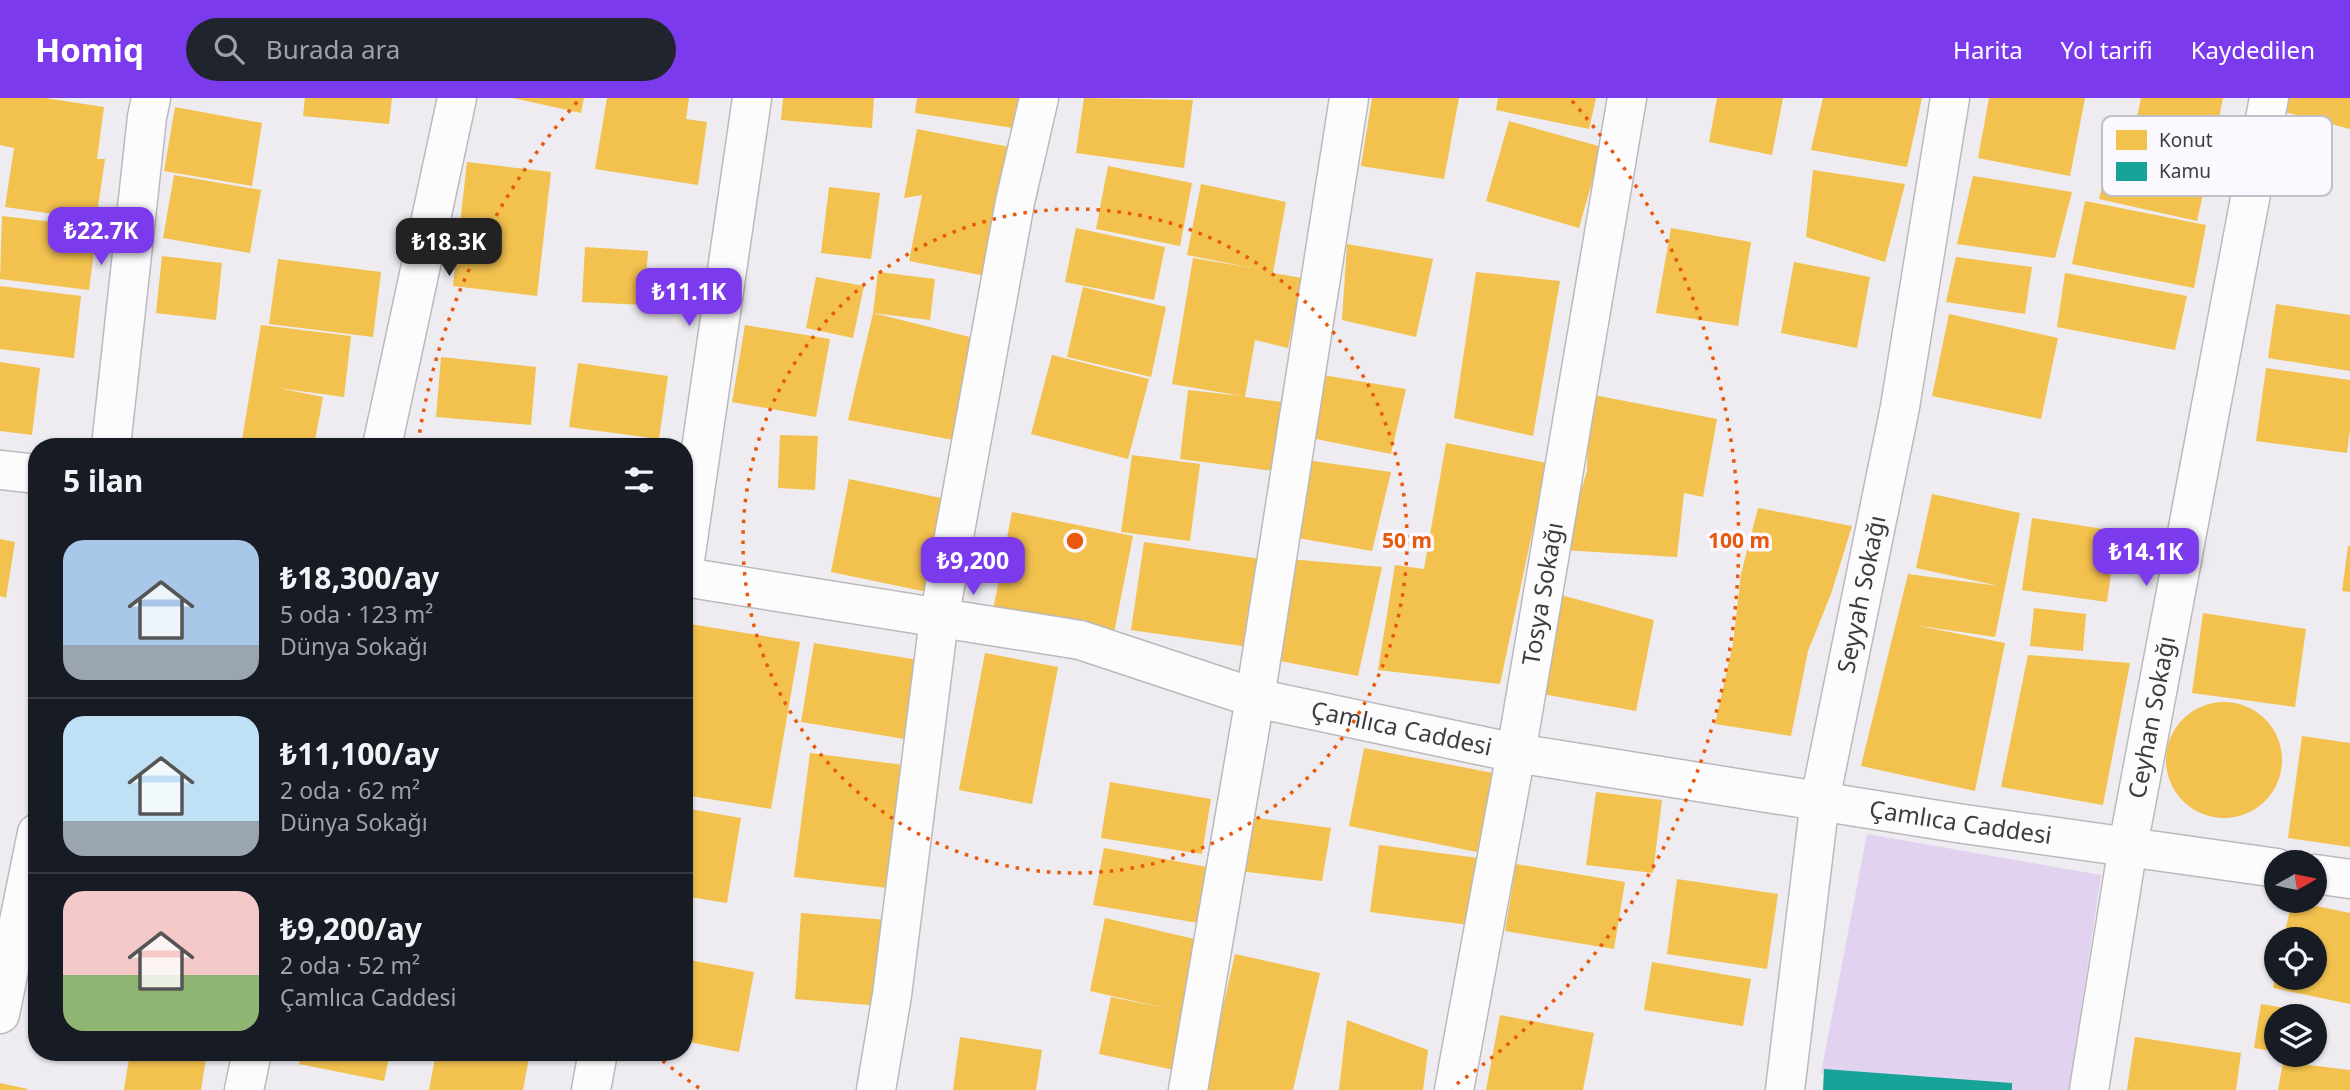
<!DOCTYPE html>
<html lang="tr">
<meta charset="utf-8">
<style>
body{margin:0;font-family:"Noto Sans",sans-serif;background:#20242c;color:#f1f3f6;height:100vh;display:flex;flex-direction:column;font-size:26px;white-space:nowrap}
*{box-sizing:border-box;margin:0}
p{font-size:23px;color:#9ea1a6}
.icon{flex:none;width:38px;height:38px;fill:none;stroke:currentColor;stroke-width:2;stroke-linecap:round;stroke-linejoin:round}
.map{position:relative;flex:1;overflow:hidden}
.sheet{position:absolute;left:28px;top:340px;width:665px;height:623px;display:flex;flex-direction:column;background:#171b24;border-radius:28px;box-shadow:0 2px 5px #0004}
.sheet>*{flex:none}
.needle{width:46px;rotate:81deg}
.tools{position:absolute;left:2264px;top:752px;display:grid;gap:14px}
.tools a{display:grid;place-items:center;width:63px;height:63px;border-radius:50%;background:#171b24;box-shadow:0 2px 5px #0004;font-size:35px}
.price{position:absolute;translate:-50% -60px;padding:0 16px;border-radius:14px;background:#7c3aed;color:#fff;font-size:23px;line-height:46px;filter:drop-shadow(0 2px 4px #0008)}
.price::after{content:'';position:absolute;left:50%;top:42px;width:21px;height:16px;margin-left:-10px;background:inherit;clip-path:polygon(0 0,100% 0,50% 100%)}
.price.active{background:#222;color:#fff}
ul{padding:0;list-style:none}
li{display:flex;align-items:center;gap:21px;height:175px;padding:0 35px}
li+li{border-top:2px solid #363941}
li span{display:grid;place-items:center;flex:none;width:196px;height:140px;border-radius:21px;color:#555}
li>.icon{margin-inline-start:auto}
span .icon{width:84px;height:84px;fill:#fffc;stroke-width:1}
li b{font-size:30px}
h2{display:flex;justify-content:space-between;align-items:center;height:84px;padding:0 35px;font-size:30px}
header{display:flex;align-items:center;gap:42px;box-sizing:border-box;height:98px;padding:0 35px;background:#7c3aed;color:#fff}
header strong{font-size:33px}
nav{display:flex;gap:38px;margin-inline-start:auto;font-size:24px}
.search{width:490px;height:63px;background:#20242c;display:flex;align-items:center;gap:18px;box-sizing:border-box;padding:0 24px;border-radius:38px;color:#9ea1a6;font-size:26px}
.map>svg:first-child{display:block}
.green{fill:#e1d2ef}
.homes{fill:#f2c14e}
.public{fill:#17a398}
.lines{fill:none;stroke-linecap:round;stroke-linejoin:round}
.street-casing{stroke:#bbb9bd;stroke-width:41}
.street{stroke:#fcfcfd;stroke-width:38}
.ring{fill:none;stroke:#e8590c;stroke-width:3.5;stroke-dasharray:3.5 7}
.labels{text-anchor:middle;stroke-width:7;stroke-linejoin:round;paint-order:stroke}
.street-label{font-size:24px;fill:#3e3c40;stroke:#fbf8ff}
.key{fill:#fbf8ff;stroke:#c2c0c6;stroke-width:2}
.key-label{font-size:19px;fill:#3e3c40}
.centre{fill:#e8590c;stroke:#fbf8ff;stroke-width:3.5}
.ring-label{font-size:21px;text-anchor:middle;font-weight:bold;fill:#e8590c;stroke:#fbf8ff;stroke-width:7;stroke-linejoin:round;paint-order:stroke}
</style>
<header>
<strong>Homiq</strong>
<div class="search"><svg class="icon" aria-label="search" viewBox="0 0 24 24"><circle cx="10" cy="10" r="6"/><path d="M15 15l6 6"/></svg>Burada ara</div>
<nav><a>Harita</a><a>Yol tarifi</a><a>Kaydedilen</a></nav>
</header>
<div class="map">
<svg width="2350" height="992" viewBox="0 0 2350 992">
<rect width="100%" height="100%" fill="#eeecf1"/>
<!-- green -->
<polygon class="green" points="1867,736 2101,777 2069,992 1931,992 1821,975"/>
<!-- homes -->
<g class="homes">
<polygon points="0,0 45,0 104,9 97,61 105,61 96,122 5,109 14,50 0,47"/>
<polygon points="305,0 392,0 389,26 303,18"/>
<polygon points="513,0 584,0 581,15"/>
<polygon points="607,0 689,0 686,21 707,24 698,87 595,71"/>
<polygon points="783,0 874,0 872,30 781,22"/>
<polygon points="917,0 1032,0 1027,32 915,15"/>
<polygon points="1084,0 1193,2 1184,70 1076,55"/>
<polygon points="1372,0 1459,0 1444,81 1361,68"/>
<polygon points="1498,0 1596,0 1589,31 1496,12"/>
<polygon points="1717,0 1783,0 1772,57 1709,44"/>
<polygon points="1823,0 1922,0 1907,69 1811,52"/>
<polygon points="1989,0 2085,0 2070,78 1978,60"/>
<polygon points="2141,0 2223,0 2213,50 2134,34"/>
<polygon points="2284,0 2350,0 2350,31 2281,13"/>
<polygon points="175,9 262,25 252,88 164,73"/>
<polygon points="1509,23 1602,49 1579,130 1486,103"/>
<polygon points="917,31 1015,50 991,179 909,163 922,97 904,100"/>
<polygon points="2114,38 2211,60 2197,123 2099,101"/>
<polygon points="467,64 551,74 537,198 453,188"/>
<polygon points="1108,68 1192,85 1180,148 1096,131"/>
<polygon points="1813,72 1905,86 1885,164 1806,139"/>
<polygon points="174,77 261,92 250,155 163,140"/>
<polygon points="1973,78 2072,94 2055,160 1957,146"/>
<polygon points="1201,86 1286,104 1273,175 1302,180 1288,250 1255,242 1245,299 1282,304 1273,373 1180,361 1188,292 1242,298 1172,286 1193,160 1252,170 1187,157"/>
<polygon points="829,89 880,95 871,161 821,155"/>
<polygon points="2085,103 2206,127 2194,190 2072,166"/>
<polygon points="2,118 97,129 89,192 0,181"/>
<polygon points="1076,130 1165,149 1154,202 1065,184"/>
<polygon points="1671,130 1751,144 1738,228 1656,215"/>
<polygon points="1347,146 1433,161 1416,239 1342,222"/>
<polygon points="585,149 648,153 644,207 582,204"/>
<polygon points="162,158 222,165 216,222 156,215"/>
<polygon points="1956,159 2032,169 2025,216 1946,204"/>
<polygon points="278,161 381,174 373,239 269,226"/>
<polygon points="1794,164 1870,179 1857,250 1781,235"/>
<polygon points="878,174 935,181 930,222 873,215 982,242 964,344 848,322 873,215"/>
<polygon points="1476,174 1560,183 1533,338 1454,320"/>
<polygon points="2065,175 2187,198 2175,252 2057,229"/>
<polygon points="816,179 864,188 853,240 806,230"/>
<polygon points="0,188 81,198 74,260 0,251"/>
<polygon points="1083,189 1166,209 1151,279 1067,259"/>
<polygon points="2276,206 2350,217 2350,273 2268,260"/>
<polygon points="1949,216 2058,240 2041,321 1932,298"/>
<polygon points="261,227 351,238 344,299 278,290 323,299 314,348 241,348"/>
<polygon points="745,227 830,241 816,319 732,304"/>
<polygon points="1052,257 1149,281 1128,361 1031,336"/>
<polygon points="441,259 536,269 531,327 436,319"/>
<polygon points="0,264 40,270 32,337 0,333"/>
<polygon points="578,265 668,278 659,341 569,329"/>
<polygon points="2266,270 2350,282 2350,332 2347,355 2256,343"/>
<polygon points="1323,277 1406,291 1391,356 1311,340"/>
<polygon points="1589,296 1717,321 1703,399 1684,395 1677,459 1563,452 1587,373"/>
<polygon points="780,337 818,338 815,392 778,390"/>
<polygon points="1446,345 1547,365 1500,586 1378,572 1395,467 1424,471"/>
<polygon points="1132,357 1200,366 1190,443 1121,434"/>
<polygon points="1306,362 1391,374 1372,453 1292,439"/>
<polygon points="849,381 951,402 932,495 831,474"/>
<polygon points="1932,396 2020,415 1995,539 1914,527 2005,545 1975,693 1861,668 1908,476 1999,488 1916,470"/>
<polygon points="1758,410 1852,428 1831,496 1808,553 1791,638 1715,626 1733,546 1741,476"/>
<polygon points="1012,414 1133,438 1114,535 993,512"/>
<polygon points="2032,420 2117,433 2107,504 2022,492"/>
<polygon points="0,441 15,444 6,500 0,498"/>
<polygon points="1144,444 1268,462 1256,550 1131,532"/>
<polygon points="2348,448 2350,448 2350,494 2342,493"/>
<polygon points="1288,461 1382,469 1358,578 1270,561"/>
<polygon points="1557,496 1654,522 1636,613 1537,595"/>
<polygon points="2034,510 2086,516 2083,553 2030,548"/>
<polygon points="2203,515 2306,531 2295,609 2192,595"/>
<polygon points="684,525 800,544 771,711 684,697"/>
<polygon points="814,545 925,563 911,642 801,624"/>
<polygon points="985,555 1058,569 1032,706 959,692"/>
<polygon points="2028,557 2130,565 2103,707 2001,689"/>
<circle cx="2224" cy="662" r="58"/>
<polygon points="2302,638 2350,645 2350,749 2288,740"/>
<polygon points="1364,650 1493,675 1477,754 1349,728"/>
<polygon points="810,655 911,668 896,791 794,779"/>
<polygon points="1110,684 1211,701 1202,756 1101,740"/>
<polygon points="1596,694 1662,702 1653,775 1586,767"/>
<polygon points="684,710 741,720 727,805 684,798"/>
<polygon points="1242,718 1331,730 1322,783 1232,772"/>
<polygon points="1379,747 1478,760 1469,827 1370,814"/>
<polygon points="1104,750 1208,769 1198,825 1093,807"/>
<polygon points="1516,766 1625,784 1614,851 1505,833"/>
<polygon points="1677,781 1778,796 1767,871 1667,856"/>
<polygon points="2292,803 2350,815 2350,906 2273,890 2275,880 2315,880 2315,842 2283,842"/>
<polygon points="801,815 888,822 882,908 795,901"/>
<polygon points="1105,820 1207,844 1179,973 1099,956 1111,899 1169,911 1090,893"/>
<polygon points="1235,856 1320,875 1293,992 1204,992"/>
<polygon points="684,861 754,874 739,954 684,943"/>
<polygon points="1652,864 1751,881 1743,928 1644,912"/>
<polygon points="2261,906 2309,914 2309,919 2277,919 2277,954 2254,950"/>
<polygon points="1500,917 1594,935 1583,992 1486,992"/>
<polygon points="1347,922 1428,952 1423,992 1339,992"/>
<polygon points="960,939 1042,952 1036,992 953,992"/>
<polygon points="2135,939 2241,955 2236,992 2127,992"/>
<polygon points="130,954 207,954 201,992 124,992"/>
<polygon points="301,954 390,954 384,983 299,966"/>
<polygon points="436,954 530,954 523,992 429,992"/>
<polygon points="2283,964 2350,972 2350,992 2278,992"/>
<polygon points="0,985 28,991 27,992 0,992"/>
</g>
<!-- public -->
<polygon class="public" points="1824,971 2012,985 2012,992 1823,992"/>
<g class="lines">
<!-- street casing -->
<g class="street-casing">
<g id="street">
<polyline points="111,348 147,19 151,0"/>
<polyline points="382,348 457,0"/>
<polyline points="0,372 37,376"/>
<polyline points="684,469 752,0"/>
<path id="s1" d="M684,479l396,63 175,58 261,55 441,70 320,45"/>
<polyline points="2315,776 2350,781"/>
<polyline points="0,916 37,735"/>
<polyline points="244,992 252,954"/>
<polyline points="591,992 598,954"/>
<polyline points="876,992 892,897 939,521 1015,104 1039,0"/>
<polyline points="1188,992 1255,600 1349,0"/>
<path id="s2" d="M1454,992l62,-337 111,-655"/>
<path id="s3" d="M1785,992l35,-290 80,-393 50,-309"/>
<path id="s4" d="M2089,992l39,-244 141,-748"/>
</g>
</g>
<!-- street -->
<use href="#street" class="street"/>
</g>
<!-- distance rings -->
<g class="ring">
<circle cx="1075" cy="443" r="332"/>
<path d="M699 990A664 664 0 0 1 653 955M418 345A664 664 0 0 1 578 3M1572 3A664 664 0 0 1 1451 990"/>
</g>
<g class="labels">
<!-- street labels -->
<g class="street-label">
<text dy="8" stroke="none"><textPath href="#s3" startOffset="502">Seyyah Sokağı</textPath></text>
<text dy="8" stroke="none"><textPath href="#s2" startOffset="504">Tosya Sokağı</textPath></text>
<text dy="8" stroke="none"><textPath href="#s4" startOffset="378">Ceyhan Sokağı</textPath></text>
<text dy="8" stroke="none"><textPath href="#s1" startOffset="735">Çamlıca Caddesi</textPath></text>
<text dy="8" stroke="none"><textPath href="#s1" startOffset="1302">Çamlıca Caddesi</textPath></text>
</g>
</g>
<!-- legend -->
<rect x="2102" y="18" width="230" height="80" rx="10" class="key"/>
<rect x="2116" y="32" width="31" height="20" fill="#f2c14e"/>
<rect x="2116" y="64" width="31" height="19" fill="#17a398"/>
<g class="key-label">
<text x="2159" y="49">Konut</text>
<text x="2159" y="80">Kamu</text>
</g>
<circle cx="1075" cy="443" r="10" class="centre"/>
<g class="ring-label">
<text x="1407" y="450">50 m</text>
<text x="1739" y="450">100 m</text>
</g>
</svg>
<div class="tools">
<a><svg class="needle" viewBox="-14 -14 28 28"><path d="M0-13l5 13h-10z" fill="#e53935"/><path d="M0 13l5-13h-10z" fill="#9ea1a6"/></svg></a>
<a><svg class="icon" aria-label="locate" viewBox="0 0 24 24"><circle cx="12" cy="12" r="6"/><path d="M12 2v4M12 18v4M2 12h4M18 12h4"/></svg></a>
<a><svg class="icon" aria-label="layers" viewBox="0 0 24 24"><path d="M12 4l9 5-9 5-9-5zM3 14l9 5 9-5"/></svg></a>
</div>
<b class="price" style="left:101px;top:169px">₺22.7K</b>
<b class="price active" style="left:449px;top:180px">₺18.3K</b>
<b class="price" style="left:689px;top:230px">₺11.1K</b>
<b class="price" style="left:2146px;top:490px">₺14.1K</b>
<b class="price" style="left:973px;top:499px">₺9,200</b>
<section class="sheet">
<h2>5 ilan<svg class="icon" aria-label="filters" viewBox="0 0 24 24"><path d="M4 7h16M4 17h16"/><circle cx="9" cy="7" r="2"/><circle cx="15" cy="17" r="2"/></svg></h2>
<ul>
<li><span style="background:linear-gradient(#a9c7e8 75%,#9aa5b1 0)"><svg class="icon" aria-label="home" viewBox="0 0 24 24"><path d="M3 11l9-7 9 7M6 9v11h12V9"/></svg></span><div><b>₺18,300/ay</b><p>5 oda · 123 m²</p><p>Dünya Sokağı</p></div></li>
<li><span style="background:linear-gradient(#bfe0f5 75%,#9aa5b1 0)"><svg class="icon" aria-label="home" viewBox="0 0 24 24"><path d="M3 11l9-7 9 7M6 9v11h12V9"/></svg></span><div><b>₺11,100/ay</b><p>2 oda · 62 m²</p><p>Dünya Sokağı</p></div></li>
<li><span style="background:linear-gradient(#f6c9c9 60%,#8fb573 0)"><svg class="icon" aria-label="home" viewBox="0 0 24 24"><path d="M3 11l9-7 9 7M6 9v11h12V9"/></svg></span><div><b>₺9,200/ay</b><p>2 oda · 52 m²</p><p>Çamlıca Caddesi</p></div></li>
</ul>
</section>
</div>
